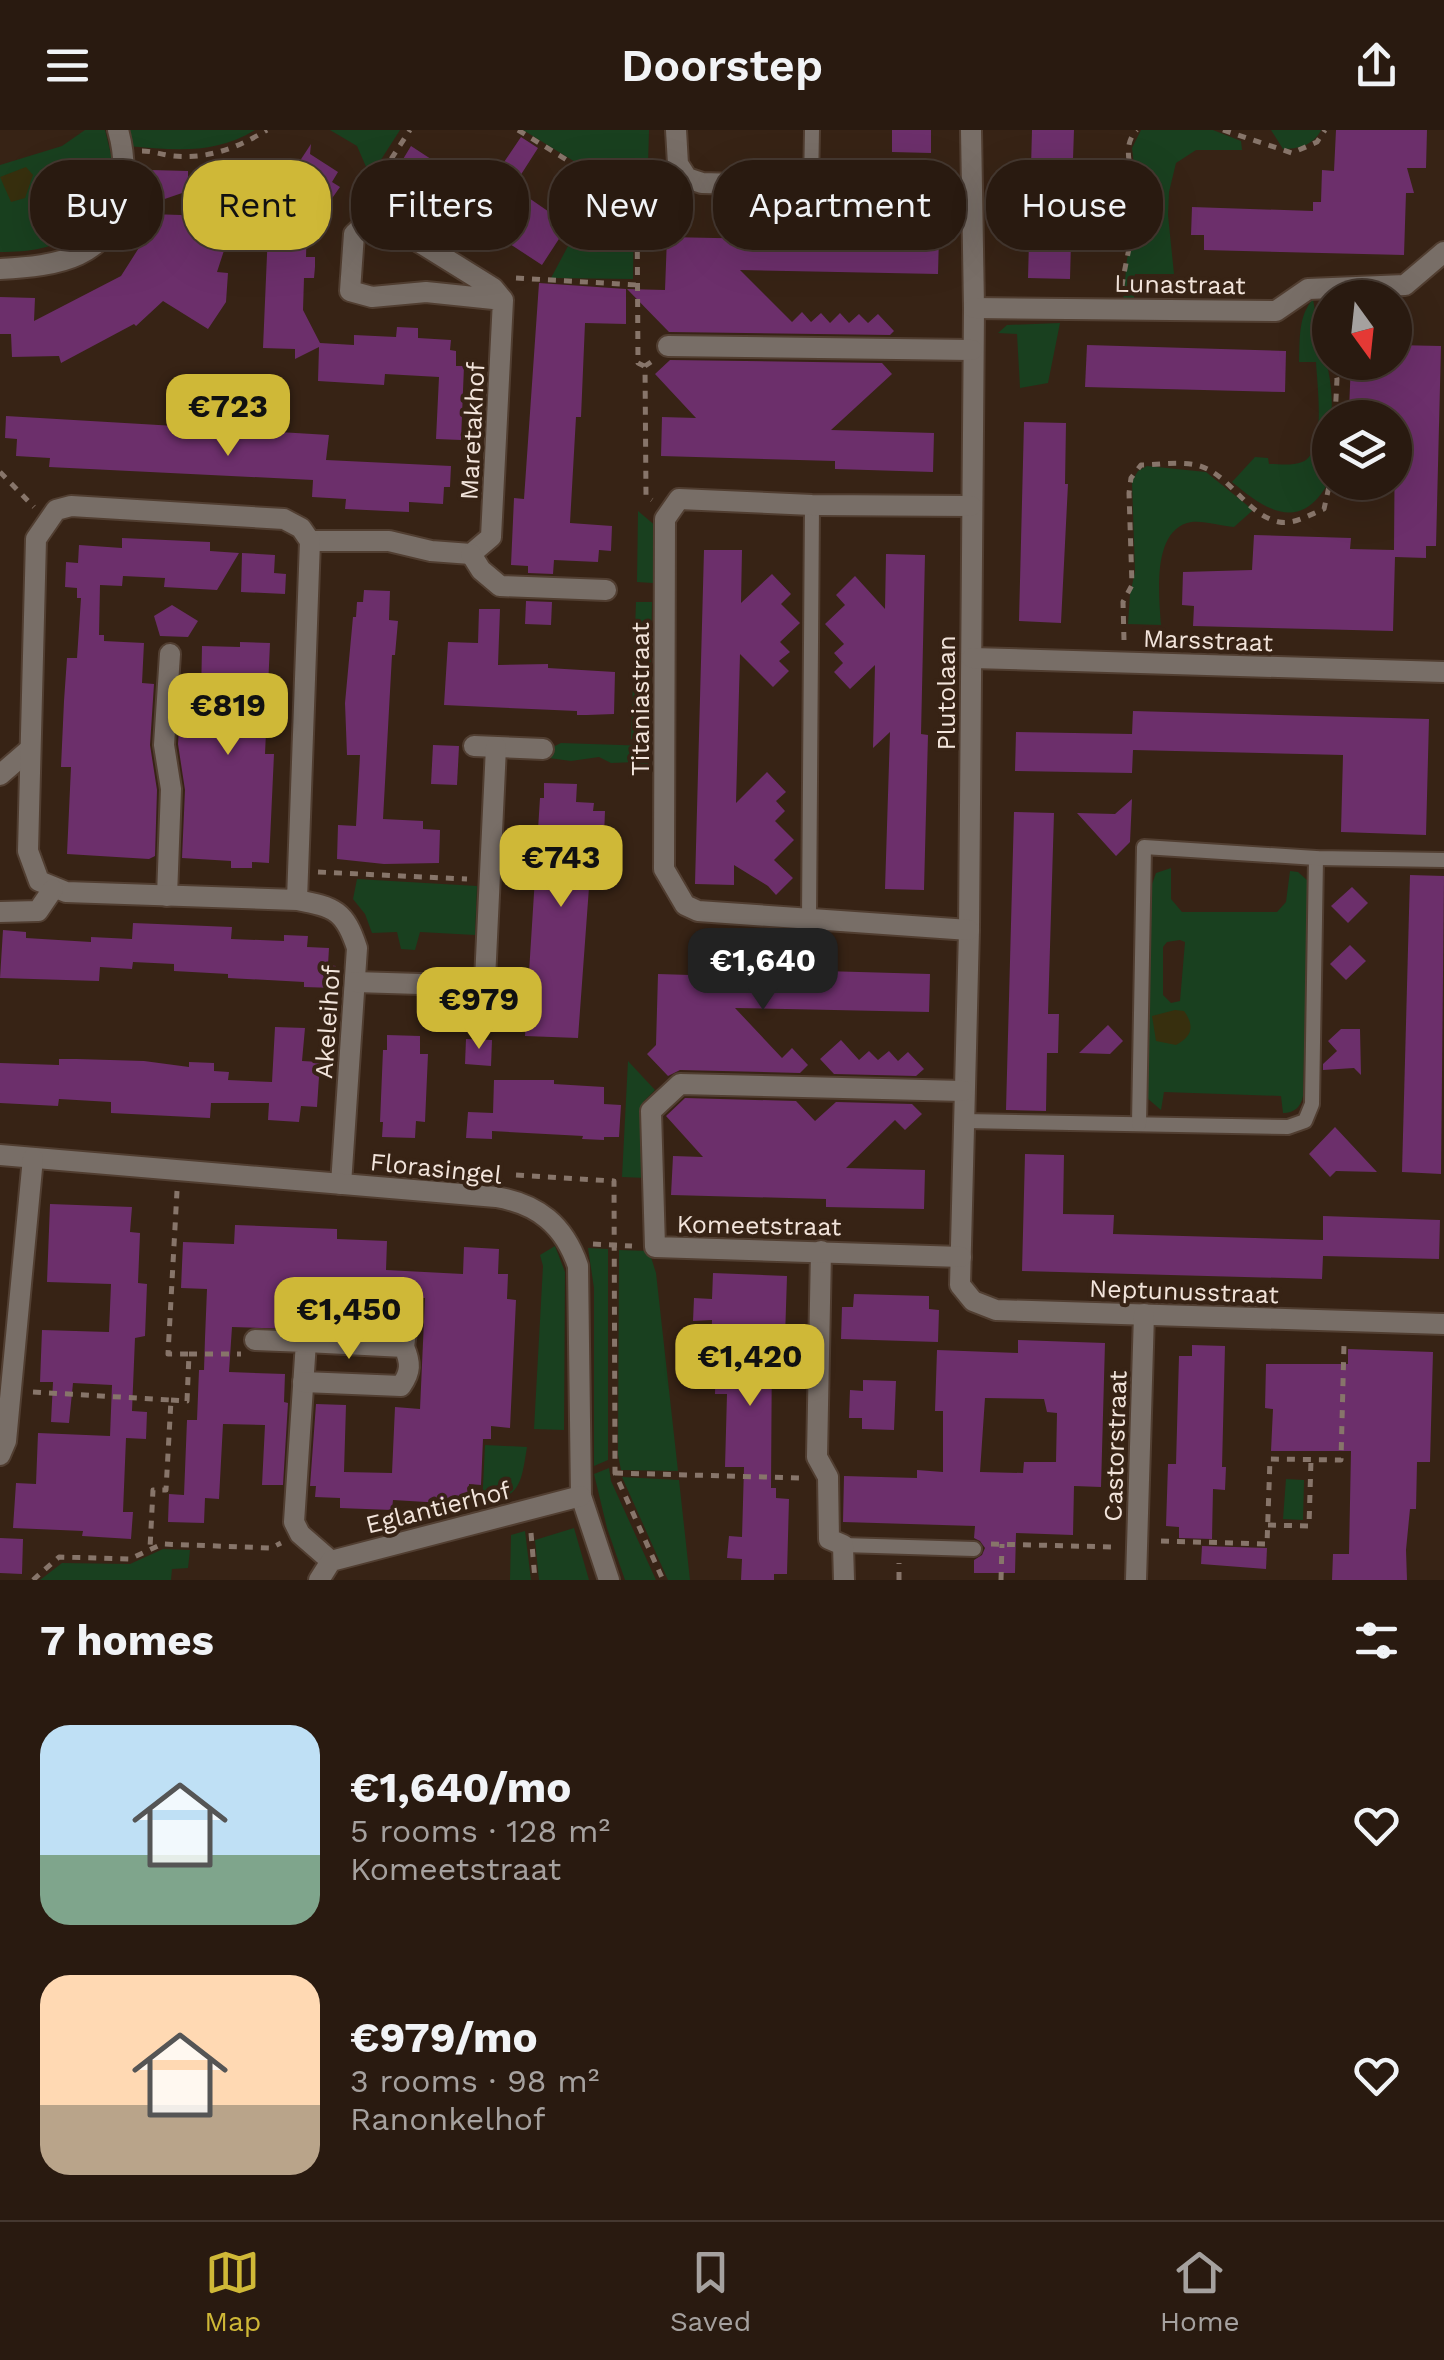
<!DOCTYPE html>
<meta charset="utf-8">
<style>
body{margin:0;font-family:"Work Sans",sans-serif;background:#312319;color:#f1f3f6;height:100vh;display:flex;flex-direction:column;font-size:38px;white-space:nowrap}
*{box-sizing:border-box;margin:0}
p{font-size:32px;color:#a5a19f}
.icon{flex:none;width:55px;height:55px;fill:none;stroke:currentColor;stroke-width:2;stroke-linecap:round;stroke-linejoin:round}
.map{position:relative;height:1450px;overflow:hidden}
.side{display:flex;flex-direction:column;background:#291a10;flex:1}
.side>*{flex:none}
.hud{position:absolute;left:30px;top:30px;width:1385px;height:90px;display:flex;gap:20px}
.needle{width:65px;rotate:165deg}
.fabs{position:absolute;left:1312px;top:150px;display:grid;gap:20px}
.fabs a{display:grid;place-items:center;width:100px;height:100px;border-radius:50%;background:#291a10;box-shadow:0 10px 40px #0002,0 0 0 2px #453830;font-size:50px}
.price{position:absolute;translate:-50% -85px;padding:0 22px;border-radius:20px;background:#cfb837;color:#111;font-size:32px;line-height:65px;filter:drop-shadow(0 2px 5px #0008)}
.price::after{content:'';position:absolute;left:50%;top:60px;width:30px;height:22px;margin-left:-15px;background:inherit;clip-path:polygon(0 0,100% 0,50% 100%)}
.price.active{background:#222;color:#fff}
ul{padding:0;list-style:none}
li{display:flex;align-items:center;gap:30px;height:250px;padding:0 40px}
li span{display:grid;place-items:center;flex:none;width:280px;height:200px;border-radius:30px;color:#555}
li>.icon{margin-inline-start:auto}
span .icon{width:120px;height:120px;fill:#fffc;stroke-width:1}
li b{font-size:42px}
h2{display:flex;justify-content:space-between;align-items:center;height:120px;padding:0 40px;font-size:42px}
.pill{padding:0 35px;border-radius:40px;background:#291a10;box-shadow:0 10px 40px #0002,0 0 0 2px #453830;font-size:35px;line-height:90px}
.pill.active{background:#cfb837;color:#111}
header{display:flex;justify-content:space-between;align-items:center;height:130px;padding:0 40px;background:#291a10;font-size:45px;font-weight:600}
.tabs{display:flex;justify-content:space-around;align-items:center;height:140px;border-top:2px solid #453830;background:#291a10;font-size:28px;color:#a5a19f}
.tabs a{display:grid;justify-items:center;gap:5px}
.tabs .active{color:#cfb837}
.map>svg:first-child{display:block}
.green{fill:#19401f;fill-rule:evenodd}
.sand{fill:#372f0e}
.building{fill:#6c2f6b;fill-rule:evenodd}
.lines{fill:none;stroke-linecap:round;stroke-linejoin:round}
.service-casing{stroke:#513e31;stroke-width:18}
.minor-casing{stroke:#513e31;stroke-width:24}
.path{stroke:#87756a;stroke-width:5;stroke-dasharray:8 8;stroke-linecap:butt}
.service{stroke:#786e67;stroke-width:14}
.minor{stroke:#786e67;stroke-width:20}
.labels{text-anchor:middle;stroke-width:8;stroke-linejoin:round;paint-order:stroke}
.street-label{font-size:25px;fill:#f2e4db;stroke:#372315}
</style>
<header><svg class="icon" aria-label="menu" viewBox="0 0 24 24"><path d="M4 6h16M4 12h16M4 18h16"/></svg>Doorstep<svg class="icon" aria-label="share" viewBox="0 0 24 24"><path d="M12 15V3M7 8l5-5 5 5M5 13v7h14v-7"/></svg></header>
<div class="map">
<svg width="1444" height="1450" viewBox="0 0 1444 1450">
<rect width="100%" height="100%" fill="#372315"/>
<!-- green -->
<g class="green">
<path d="M85,0h20l10,41h-11c-12,64 -41,81 -104,81v-87l62,-19z"/>
<path d="M123,0h132c-41,25 -81,20 -127,16z"/>
<polygon points="330,0 400,0 375,39 377,43 371,54 363,48 367,39 357,16"/>
<polygon points="523,0 649,0 647,70 626,63"/>
<polygon points="1141,0 1213,0 1241,11 1242,20 1196,20 1176,33 1169,62 1168,85 1174,144 1135,144 1134,170 1123,171 1127,129 1139,79 1132,18"/>
<path d="M1271,0h50c-7,15 -23,19 -38,19z"/>
<polygon points="595,56 634,75 633,149 551,148 592,71 590,65"/>
<path d="M1313,169c8,55 35,104 5,158l6,5 3,23c-28,48 -63,24 -95,-3l23,-25 13,1 1,6c10,0 23,2 33,-2 25,-9 15,-77 14,-100h-17c1,-23 -1,-46 14,-63z"/>
<polygon points="1060,193 1048,253 1020,258 1017,204 998,203 1007,195"/>
<path d="M1147,336l59,6 47,38 -19,17c-15,-1 -34,-8 -47,-4 -35,11 -28,73 -26,102l-33,-1 2,-30 5,-22 -3,-91 6,-10z"/>
<polygon points="638,381 657,397 653,453 637,452"/>
<polygon points="636,472 652,472 649,610 631,609"/>
<polygon points="561,613 649,616 648,636 636,632 611,633 599,627 571,631 549,628 553,617"/>
<path d="M1171,738v31l11,13h95l9,-10 4,-31 8,1 10,9 -5,215c-2,11 -9,17 -20,17l-2,-17 -117,-4 -3,18 -14,-12 4,-211 5,-14zM1180,810l5,2 -5,59 -9,2 -8,-8v-48l4,-5z"/>
<polygon points="357,749 477,756 475,805 420,802 415,820 401,819 397,802 372,803 365,784 353,769"/>
<polygon points="628,931 655,960 643,972 646,1048 622,1047"/>
<polygon points="555,1116 565,1142 564,1300 534,1299 543,1136 540,1125"/>
<polygon points="588,1118 608,1119 608,1330 594,1336 594,1158"/>
<polygon points="619,1120 649,1121 656,1143 678,1341 621,1340 618,1325"/>
<path d="M485,1315l42,2c-6,37 -6,49 -45,59z"/>
<polygon points="609,1338 611,1351 656,1450 625,1450 607,1398 594,1344"/>
<polygon points="622,1347 679,1350 690,1450 668,1450"/>
<polygon points="1286,1349 1304,1350 1303,1390 1283,1389"/>
<polygon points="574,1398 589,1450 539,1450 535,1410"/>
<polygon points="525,1401 531,1450 510,1450 511,1405"/>
<polygon points="163,1419 190,1420 188,1438 172,1439 171,1450 40,1450 62,1433 130,1434"/>
</g>
<!-- sand -->
<g class="sand">
<polygon points="26,37 33,45 25,68 11,72 0,47"/>
<circle cx="52" cy="68" r="14"/>
<path d="M1175,880l9,1c11,15 8,26 -8,34l-20,-4 -4,-25z"/>
</g>
<!-- building -->
<g class="building">
<polygon points="892,0 931,0 931,23 892,22"/>
<polygon points="1032,0 1074,0 1072,58 1080,58 1079,112 1071,112 1070,149 1028,148"/>
<polygon points="1336,0 1427,0 1426,38 1407,38 1414,63 1406,63 1404,125 1204,120 1204,105 1191,105 1192,77 1313,81 1313,72 1321,72 1322,40 1334,41"/>
<polygon points="521,7 538,18 513,57 568,95 542,135 470,88 465,96 454,90 449,98 396,62 401,55 391,49 411,16 483,63"/>
<polygon points="311,14 310,24 338,42 332,52 340,57 328,74 308,62 306,127 315,127 315,137 314,148 304,148 303,180 320,213 354,215 354,205 396,207 397,197 418,198 418,208 451,210 450,220 456,221 456,236 464,236 461,310 436,309 439,247 385,244 384,255 318,251 319,217 295,229 295,219 263,218 269,78"/>
<polygon points="151,40 188,41 188,61 150,74"/>
<polygon points="150,84 181,85 230,102 217,142 228,143 226,172 208,199 163,171 136,196 134,194 61,233 59,226 12,227 11,204 0,204 0,167 35,168 34,191 121,146 149,102"/>
<polygon points="764,102 939,106 938,144 740,140 792,192 802,182 811,192 821,183 830,193 840,183 849,193 859,184 868,193 878,184 894,201 890,205 669,202 627,159 665,160 667,107 764,109"/>
<polygon points="539,153 626,159 626,194 585,193 581,287 576,287 570,393 612,396 611,421 599,420 598,432 554,430 553,444 528,443 528,436 511,435 514,368 524,369"/>
<polygon points="1087,215 1286,221 1285,262 1085,257"/>
<polygon points="1395,215 1441,216 1436,416 1426,416 1426,428 1395,427 1393,501 1193,496 1194,476 1182,475 1183,442 1252,440 1254,405 1351,408 1350,419 1394,420 1395,288 1388,288 1388,281 1349,280 1351,232 1395,232"/>
<polygon points="670,230 882,233 892,244 831,300 934,303 933,342 835,339 835,331 661,326 662,287 696,288 655,244"/>
<polygon points="6,286 329,305 326,330 451,336 450,357 444,357 443,374 409,372 409,382 345,379 346,369 312,367 313,350 49,337 50,328 16,326 17,309 5,308"/>
<polygon points="1024,292 1066,293 1065,354 1068,354 1061,493 1019,491"/>
<polygon points="122,408 210,412 210,421 239,423 217,460 164,457 165,448 123,446 122,456 100,455 99,505 104,505 104,511 144,513 142,553 154,554 150,615 157,660 155,726 149,729 67,724 71,637 61,637 64,571 67,528 77,528 81,468 77,468 77,458 65,457 66,432 78,433 79,415 122,418"/>
<polygon points="704,420 742,420 741,473 772,444 791,464 781,474 800,493 780,512 790,522 779,531 789,541 773,557 740,524 736,673 767,642 786,662 776,671 785,681 775,691 794,710 774,730 793,748 776,765 768,756 734,735 734,755 695,754"/>
<polygon points="242,423 275,425 274,443 286,444 285,464 241,462"/>
<polygon points="886,424 925,425 921,604 928,605 924,760 885,759 890,602 873,618 875,535 850,559 834,542 843,533 834,523 844,514 825,494 845,475 836,465 855,446 885,479"/>
<polygon points="364,460 390,461 389,490 398,491 395,525 392,525 383,689 423,691 423,699 440,700 439,733 384,734 337,729 338,695 356,696 360,625 347,625 345,573 353,487 356,487 357,472 363,472"/>
<polygon points="526,471 552,472 551,495 525,494"/>
<polygon points="172,475 198,491 188,507 160,506 154,486"/>
<polygon points="479,479 500,479 498,535 548,534 548,538 615,542 614,584 587,585 577,585 577,581 444,575 448,512 478,513"/>
<polygon points="240,512 270,513 265,624 274,624 269,733 252,732 252,738 231,738 231,731 182,728 185,660 178,614 181,567 201,568 202,516 240,517"/>
<polygon points="1133,581 1429,589 1426,705 1341,702 1343,625 1133,620 1132,643 1015,641 1016,602 1132,604"/>
<polygon points="433,615 459,616 457,655 431,654"/>
<polygon points="544,653 577,654 576,672 594,673 593,681 605,681 603,731 591,730 578,908 525,906 540,668 544,668"/>
<polygon points="1132,669 1130,712 1116,726 1077,683 1115,684"/>
<polygon points="1014,682 1054,683 1048,884 1059,884 1058,923 1047,923 1046,981 1006,980"/>
<polygon points="1410,745 1444,746 1441,1044 1402,1042"/>
<polygon points="1352,757 1368,773 1348,793 1331,776"/>
<polygon points="133,793 232,797 231,809 284,811 284,805 308,806 307,817 329,818 328,835 336,836 334,858 304,857 304,852 228,848 228,844 174,841 174,834 133,832 132,839 100,837 99,851 0,848 3,800 26,802 26,808 91,812 91,807 132,809"/>
<polygon points="1350,815 1366,831 1346,850 1330,834"/>
<polygon points="756,839 930,844 929,882 735,878 782,928 792,918 808,935 800,943 680,940 668,946 647,924 656,915 658,844 755,847"/>
<polygon points="1108,895 1123,911 1110,924 1079,923"/>
<polygon points="275,897 305,898 302,931 320,932 317,977 301,976 299,992 268,990 269,973 211,973 210,988 111,983 111,972 59,969 58,976 0,973 0,933 59,935 59,929 77,929 144,931 189,937 189,932 214,933 214,941 229,942 228,950 272,952"/>
<polygon points="1341,899 1360,899 1361,945 1354,938 1323,940 1323,934 1337,921 1328,911"/>
<polygon points="387,905 420,906 420,924 428,924 425,992 416,991 415,1008 382,1007 383,992 380,992 383,920 387,920"/>
<polygon points="466,909 492,910 491,936 465,934"/>
<polygon points="841,910 859,930 869,921 878,930 889,921 898,931 908,922 924,939 916,946 834,944 820,929"/>
<polygon points="494,950 554,950 554,954 604,957 604,974 621,975 619,1007 604,1007 604,1010 582,1009 583,1006 492,1001 492,1009 466,1008 468,982 493,983"/>
<polygon points="685,968 796,971 815,991 836,972 912,974 922,984 905,1000 895,990 846,1038 925,1040 924,1079 826,1077 826,1069 671,1065 673,1026 703,1027 666,986"/>
<polygon points="1335,997 1377,1042 1336,1041 1330,1047 1309,1024"/>
<polygon points="1025,1024 1064,1025 1063,1084 1114,1085 1113,1104 1323,1110 1323,1086 1440,1090 1439,1129 1323,1126 1322,1149 1022,1141"/>
<polygon points="50,1074 132,1077 130,1102 140,1103 138,1153 147,1154 145,1206 135,1208 132,1281 147,1282 146,1309 126,1308 123,1382 133,1382 131,1409 82,1406 83,1401 13,1398 16,1353 36,1354 38,1303 110,1306 112,1255 73,1253 69,1293 51,1292 53,1252 40,1252 42,1200 109,1202 111,1154 47,1152"/>
<polygon points="235,1095 337,1099 337,1109 387,1111 386,1140 463,1144 464,1117 499,1119 498,1144 508,1144 507,1169 516,1170 510,1298 491,1296 491,1309 483,1309 481,1355 469,1354 468,1369 443,1368 443,1373 393,1370 392,1380 340,1378 340,1368 315,1367 316,1356 310,1356 316,1274 346,1275 344,1342 392,1343 395,1277 420,1279 425,1168 384,1165 383,1202 232,1197 229,1242 285,1244 284,1272 288,1273 283,1355 262,1355 265,1295 223,1294 219,1369 205,1368 204,1393 168,1392 169,1364 184,1365 187,1290 197,1290 199,1240 204,1240 205,1208 207,1159 181,1158 183,1112 234,1114"/>
<polygon points="713,1143 787,1146 785,1208 772,1208 771,1358 776,1358 776,1368 789,1369 787,1444 774,1444 774,1450 741,1450 742,1429 727,1428 729,1406 742,1407 744,1337 725,1337 727,1264 715,1264 716,1217 711,1217 712,1190 693,1191 694,1168 712,1169"/>
<polygon points="854,1164 929,1166 929,1179 939,1180 938,1212 841,1209 842,1177 853,1177"/>
<path d="M1018,1210l87,3 -4,144 -27,-1 -1,49 -57,-2 -1,40h-41v-13l8,-5 3,-7 -5,-7 -6,-3 1,-12 -132,-4 1,-46 73,2v-8l26,2v-61h-8l2,-61 81,3zM985,1268l59,1 3,13 10,1 -1,49h-32l-1,11 -43,-1z"/>
<polygon points="1192,1215 1225,1216 1222,1337 1226,1337 1225,1360 1213,1359 1212,1409 1179,1408 1179,1397 1166,1396 1168,1334 1176,1334 1179,1226 1192,1226"/>
<polygon points="1348,1219 1433,1222 1430,1332 1417,1332 1416,1379 1410,1379 1406,1420 1407,1450 1332,1450 1333,1424 1349,1424 1351,1321 1271,1321 1273,1279 1265,1278 1266,1234 1348,1234"/>
<polygon points="863,1250 896,1251 894,1300 862,1299 862,1288 849,1288 850,1260 863,1261"/>
<polygon points="0,1408 23,1409 22,1444 0,1443"/>
<polygon points="1202,1416 1267,1418 1266,1439 1201,1434"/>
</g>
<g class="lines">
<!-- service casing -->
<g class="service-casing">
<g id="service">
<polyline points="811,55 812,0"/>
<polyline points="809,790 812,375"/>
<polyline points="964,991 1288,997 1305,991 1312,974 1316,728"/>
<polyline points="1139,994 1144,717 1316,728 1444,730"/>
<polyline points="843,1415 974,1419"/>
</g>
</g>
<!-- minor casing -->
<g class="minor-casing">
<g id="minor">
<polyline points="676,0 678,34 687,48 702,53 970,61"/>
<polyline points="971,0 974,178 969,800 960,1155 973,1171 996,1180 1444,1194"/>
<path d="M0,139c57,-3 112,-10 122,-76 3,-21 2,-42 -4,-63"/>
<polyline points="974,178 1276,181 1308,159 1405,155 1444,122"/>
<polyline points="668,216 972,220"/>
<polyline points="310,411 389,411 431,421 471,424 491,407 503,170 493,158 382,89 366,93 354,104 350,161 372,167 426,162 503,170"/>
<polyline points="471,424 481,440 500,456 606,460"/>
<polyline points="972,528 1444,542"/>
<polyline points="474,616 543,619"/>
<polyline points="0,645 30,619"/>
<polyline points="167,766 171,659 164,615 170,524"/>
<path d="M297,770l13,-359 -9,-13 -17,-9 -213,-13 -15,4 -20,29 -8,312 11,30 27,11 231,8c38,7 48,11 60,48l-16,236"/>
<polyline points="0,782 38,781 53,759"/>
<polyline points="969,800 698,781 685,775 664,739 665,389 679,369 812,375 971,376"/>
<polyline points="355,852 485,856"/>
<polyline points="483,892 496,617"/>
<path d="M0,1025l496,42c42,7 68,28 82,69l3,230 28,84"/>
<polyline points="821,1121 817,1327 828,1347 829,1409 843,1415 844,1450"/>
<polyline points="961,1127 655,1117 651,981 680,954 963,961"/>
<polyline points="255,1210 306,1212 294,1392 300,1404 331,1431"/>
<polyline points="404,1217 409,1178"/>
<path d="M303,1252l98,4c10,-14 10,-23 3,-39l-98,-5"/>
<polyline points="0,1325 6,1311 33,1028"/>
<polyline points="319,1450 331,1431 581,1366"/>
<polyline points="1136,1450 1144,1184"/>
</g>
</g>
<!-- path -->
<g class="path">
<polyline points="518,0 637,73 651,73 668,61"/>
<polyline points="1223,0 1292,23 1317,12 1325,0"/>
<path d="M142,21c11,0 21,4 32,5 35,3 63,-8 93,-26"/>
<polyline points="365,69 410,0"/>
<polyline points="637,73 638,233 644,236"/>
<polyline points="516,148 638,155"/>
<path d="M1122,157c3,-27 17,-72 13,-96 -2,-19 -15,-45 2,-61"/>
<polyline points="1319,180 1330,223"/>
<polyline points="651,232 645,236 646,366 652,370"/>
<polyline points="1333,232 1337,249 1335,288"/>
<polyline points="1330,310 1322,325 1329,337 1330,352"/>
<polyline points="0,342 34,377"/>
<path d="M1124,510l-1,-38 9,-17 -3,-92 2,-15 10,-13c17,0 38,-4 55,0 33,7 50,50 83,57 15,3 32,-8 45,-13l6,-27"/>
<polyline points="318,742 467,749"/>
<polyline points="516,1045 614,1051 615,1343 663,1450"/>
<polyline points="593,1114 632,1116"/>
<polyline points="189,1224 241,1224"/>
<polyline points="33,1262 171,1270 166,1360 153,1360 150,1418"/>
<polyline points="171,1270 187,1271 189,1224 168,1224 177,1061"/>
<polyline points="615,1343 802,1348"/>
<polyline points="1268,1395 1309,1396 1311,1330"/>
<polyline points="531,1403 535,1450"/>
<polyline points="1161,1411 1267,1414 1270,1329 1341,1330 1344,1214"/>
<polyline points="991,1414 1115,1417"/>
<polyline points="33,1450 59,1427 130,1429 162,1414 271,1418 281,1413"/>
<polyline points="899,1450 899,1433"/>
<polyline points="1001,1450 1002,1414"/>
</g>
<!-- service -->
<use href="#service" class="service"/>
<!-- minor -->
<use href="#minor" class="minor"/>
</g>
<g class="labels">
<!-- street labels -->
<g class="street-label">
<text transform="translate(1180 154) rotate(1)" y="9">Lunastraat</text>
<text transform="translate(472 301) rotate(-87)" y="9">Maretakhof</text>
<text transform="translate(1208 510) rotate(2)" y="9">Marsstraat</text>
<text transform="translate(946 563) rotate(-90)" y="9">Plutolaan</text>
<text transform="translate(640 569) rotate(-90)" y="9">Titaniastraat</text>
<text transform="translate(327 892) rotate(-86)" y="9">Akeleihof</text>
<text transform="translate(436 1038) rotate(6)" y="9">Florasingel</text>
<text transform="translate(759 1095) rotate(1)" y="9">Komeetstraat</text>
<text transform="translate(1184 1161) rotate(2)" y="9">Neptunusstraat</text>
<text transform="translate(1115 1316) rotate(-88)" y="9">Castorstraat</text>
<text transform="translate(438 1377) rotate(-14)" y="9">Eglantierhof</text>
</g>
</g>
</svg>
<div class="fabs">
<a><svg class="needle" viewBox="-14 -14 28 28"><path d="M0-13l5 13h-10z" fill="#e53935"/><path d="M0 13l5-13h-10z" fill="#a5a19f"/></svg></a>
<a><svg class="icon" aria-label="layers" viewBox="0 0 24 24"><path d="M12 4l9 5-9 5-9-5zM3 14l9 5 9-5"/></svg></a>
</div>
<b class="price" style="left:228px;top:329px">€723</b>
<b class="price" style="left:228px;top:628px">€819</b>
<b class="price" style="left:561px;top:780px">€743</b>
<b class="price active" style="left:763px;top:883px">€1,640</b>
<b class="price" style="left:479px;top:922px">€979</b>
<b class="price" style="left:349px;top:1232px">€1,450</b>
<b class="price" style="left:750px;top:1279px">€1,420</b>
<div class="hud">
<a class="pill">Buy</a>
<a class="pill active">Rent</a>
<a class="pill">Filters</a>
<a class="pill">New</a>
<a class="pill">Apartment</a>
<a class="pill">House</a>
</div>
</div>
<section class="side">
<h2>7 homes<svg class="icon" aria-label="filters" viewBox="0 0 24 24"><path d="M4 7h16M4 17h16"/><circle cx="9" cy="7" r="2"/><circle cx="15" cy="17" r="2"/></svg></h2>
<ul>
<li><span style="background:linear-gradient(#bfe0f5 65%,#7fa58c 0)"><svg class="icon" aria-label="home" viewBox="0 0 24 24"><path d="M3 11l9-7 9 7M6 9v11h12V9"/></svg></span><div><b>€1,640/mo</b><p>5 rooms · 128 m²</p><p>Komeetstraat</p></div><svg class="icon" aria-label="heart" viewBox="0 0 24 24"><path d="M12 20l-8-8c-3-5 5-10 8-4 3-6 11-1 8 4z"/></svg></li>
<li><span style="background:linear-gradient(#ffd9b3 65%,#b9a48a 0)"><svg class="icon" aria-label="home" viewBox="0 0 24 24"><path d="M3 11l9-7 9 7M6 9v11h12V9"/></svg></span><div><b>€979/mo</b><p>3 rooms · 98 m²</p><p>Ranonkelhof</p></div><svg class="icon" aria-label="heart" viewBox="0 0 24 24"><path d="M12 20l-8-8c-3-5 5-10 8-4 3-6 11-1 8 4z"/></svg></li>
</ul>
</section>
<nav class="tabs">
<a class="active"><svg class="icon" aria-label="map" viewBox="0 0 24 24"><path d="M3 6l6-2 6 2 6-2v14l-6 2-6-2-6 2zM9 4v14M15 6v14"/></svg>Map</a>
<a><svg class="icon" aria-label="saved" viewBox="0 0 24 24"><path d="M7 4h10v16l-5-4-5 4z"/></svg>Saved</a>
<a><svg class="icon" aria-label="home" viewBox="0 0 24 24"><path d="M3 11l9-7 9 7M6 9v11h12V9"/></svg>Home</a>
</nav>
